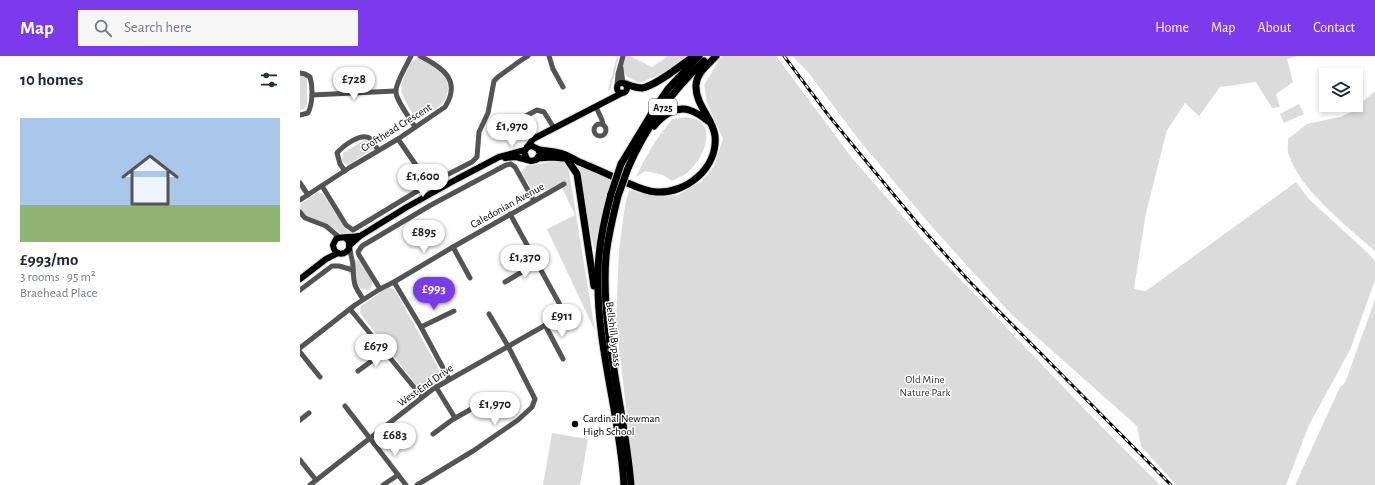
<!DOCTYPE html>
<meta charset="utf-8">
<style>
body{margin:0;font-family:"Alegreya Sans",sans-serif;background:#f6f6f7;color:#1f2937;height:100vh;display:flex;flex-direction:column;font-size:15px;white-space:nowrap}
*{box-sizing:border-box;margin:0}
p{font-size:13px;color:#747a83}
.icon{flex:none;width:22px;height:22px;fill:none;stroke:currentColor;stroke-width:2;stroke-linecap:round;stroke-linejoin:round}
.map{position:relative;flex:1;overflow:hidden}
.side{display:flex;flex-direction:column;background:#fff;width:300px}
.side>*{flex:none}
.fabs{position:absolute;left:1019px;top:12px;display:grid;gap:8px}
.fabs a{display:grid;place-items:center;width:44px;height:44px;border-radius:0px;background:#fff;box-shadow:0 2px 6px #0003;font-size:20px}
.price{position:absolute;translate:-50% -34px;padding:0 9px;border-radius:14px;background:#fff;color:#222;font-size:13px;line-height:26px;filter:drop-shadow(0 1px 2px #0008)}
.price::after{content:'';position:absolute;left:50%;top:24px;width:12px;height:9px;margin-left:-6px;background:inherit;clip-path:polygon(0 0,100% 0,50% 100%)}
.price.selected{background:#7c3aed;color:#fff}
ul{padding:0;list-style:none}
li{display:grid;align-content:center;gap:8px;height:212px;padding:0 20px}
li+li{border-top:1px solid #e0e1e3}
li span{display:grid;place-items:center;height:124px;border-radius:0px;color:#555}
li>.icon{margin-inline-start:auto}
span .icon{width:72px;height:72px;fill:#fffc;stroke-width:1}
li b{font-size:17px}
h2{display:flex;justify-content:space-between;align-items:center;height:48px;padding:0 20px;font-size:17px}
header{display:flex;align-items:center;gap:24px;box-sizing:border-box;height:56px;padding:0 20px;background:#7c3aed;color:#fff}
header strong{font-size:19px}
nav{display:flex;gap:22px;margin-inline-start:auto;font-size:14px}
.search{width:280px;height:36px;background:#f6f6f7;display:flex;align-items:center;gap:10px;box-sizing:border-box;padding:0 14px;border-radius:0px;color:#747a83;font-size:15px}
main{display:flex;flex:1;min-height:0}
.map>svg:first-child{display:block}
.green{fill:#dbdbdb}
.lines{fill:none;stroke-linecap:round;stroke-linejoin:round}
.major-casing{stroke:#dbdbdb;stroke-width:8}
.highway-casing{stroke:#dbdbdb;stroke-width:9}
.minor{stroke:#545454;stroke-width:5}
.major{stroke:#000;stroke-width:6}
.highway{stroke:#000;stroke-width:7}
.rail-casing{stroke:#000;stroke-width:3}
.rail{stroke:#fff;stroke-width:1.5;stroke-dasharray:4.5;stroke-linecap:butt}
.highway-bridge-casing{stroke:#dbdbdb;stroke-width:9;stroke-linecap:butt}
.highway-bridge{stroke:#000;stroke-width:7}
.poi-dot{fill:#000;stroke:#fff;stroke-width:1.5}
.labels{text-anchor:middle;stroke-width:3;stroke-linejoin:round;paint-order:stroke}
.shield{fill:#fff;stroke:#4c4c4c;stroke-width:1}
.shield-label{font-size:10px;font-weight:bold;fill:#000}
.street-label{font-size:11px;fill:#000;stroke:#fff}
.park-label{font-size:11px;fill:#323232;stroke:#fff}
.poi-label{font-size:11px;fill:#000;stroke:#fff;text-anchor:start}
</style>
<header>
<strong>Map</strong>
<div class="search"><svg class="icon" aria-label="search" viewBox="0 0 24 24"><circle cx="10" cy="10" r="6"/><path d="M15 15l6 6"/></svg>Search here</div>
<nav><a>Home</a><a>Map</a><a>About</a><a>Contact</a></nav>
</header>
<main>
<section class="side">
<h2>10 homes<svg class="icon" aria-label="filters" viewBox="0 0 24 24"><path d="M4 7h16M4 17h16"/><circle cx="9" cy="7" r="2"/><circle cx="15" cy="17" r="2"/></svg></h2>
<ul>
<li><span style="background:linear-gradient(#a9c7e8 70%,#8fb573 0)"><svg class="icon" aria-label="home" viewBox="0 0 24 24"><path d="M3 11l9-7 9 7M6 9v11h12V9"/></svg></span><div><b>£993/mo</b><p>3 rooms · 95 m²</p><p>Braehead Place</p></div></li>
</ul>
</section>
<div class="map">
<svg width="1075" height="429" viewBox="0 0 1075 429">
<rect width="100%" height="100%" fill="#fff"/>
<!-- green -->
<g class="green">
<polygon points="317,0 319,0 310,35 308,34"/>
<polygon points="325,0 330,0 352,11 368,0 390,0 366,16 339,27 326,20 322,10"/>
<polygon points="424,0 476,0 552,102 636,198 797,366 860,429 334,429 333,410 316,266 319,195 325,149 329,134 353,140 378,139 402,125 414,110 423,83 407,47 404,29 420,2"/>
<polygon points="492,0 998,0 987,3 993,26 976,38 980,51 972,52 956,26 920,31 899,60 885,47 867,74 846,157 834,233 846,235 996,126 1009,143 1071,200 1075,205 1075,224 1050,294 1009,369 986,429 876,429 841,390 837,370 711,258 633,172 559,84 508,16"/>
<path d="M118,2c6,0 11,5 17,8 13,8 18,25 7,38 -6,5 -15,10 -22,14l-6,-2c-16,-28 -17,-25 -2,-55z"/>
<path d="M0,18l7,3v27c-1,3 -3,6 -7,6z"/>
<path d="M1075,35v160c-27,-24 -75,-61 -86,-96 -2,-5 -1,-11 -1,-16l19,-15 33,-7 11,-5z"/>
<polygon points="999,48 1004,58 984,67 980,58"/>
<path d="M387,61c2,1 7,1 9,2 21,10 6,40 -6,51 -4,5 -13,8 -18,11l-9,-6 -18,-4 -9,6c10,-21 21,-41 37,-58z"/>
<polygon points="65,84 70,85 73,90 73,93 48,109 45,108 42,105 43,97"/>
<polygon points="267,103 295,275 247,173 275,159 260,128 240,137 233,135 221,116 227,109 233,109"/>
<polygon points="272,109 315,121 295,195"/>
<path d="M18,136l5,2 24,36 6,3 -4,2c-11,-1 -12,-5 -20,-10 -11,-6 -27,-5 -29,-21z"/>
<polygon points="55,204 61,205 73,225 70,234 61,233 48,216 49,209"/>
<polygon points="88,231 94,233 96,236 141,317 140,324 126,333 119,333 60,257 61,250"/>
<polygon points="1075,244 1075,429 995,429 1040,331 1045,327"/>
<polygon points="252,377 288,383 280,429 243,429"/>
</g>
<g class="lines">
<!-- major casing -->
<g class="major-casing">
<g id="major">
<circle cx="322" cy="32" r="5"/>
<polyline points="205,102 216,101 231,105 236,104 240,98 238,93 232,90 227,91"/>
<polyline points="227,103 224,96 233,83 322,37"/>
<path d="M46,182l3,4v7c-6,8 -15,5 -16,-4l3,-6c6,-3 15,-1 23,-3"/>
<polyline points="50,189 60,180 107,151 157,123 199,101 225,94"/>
<polyline points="0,223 26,203 38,197"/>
</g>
</g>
<!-- highway casing -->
<g class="highway-casing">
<g id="highway">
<path d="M326,28c5,2 10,4 16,4 14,-2 39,-23 52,-32"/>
<path d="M354,70c8,-10 22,-20 35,-16 7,2 14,7 19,11"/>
<path d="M239,94c8,1 16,1 24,4 6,2 11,5 16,8 13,5 26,11 39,17 13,5 24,12 38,13 30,2 62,-24 59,-56 -2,-18 -20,-31 -19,-51 1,-13 12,-20 20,-29"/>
<polyline points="238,102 252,101 263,102"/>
<polyline points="267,103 277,118 294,230"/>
<polyline points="321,108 355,52 368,33 399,0"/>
<path d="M328,112c18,-41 43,-76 76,-107"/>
<path d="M311,138c-7,26 -13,53 -13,80 -2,71 22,140 26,211"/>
<path d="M318,140c-5,20 -10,40 -12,60 -6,75 19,153 25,229"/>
</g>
</g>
<!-- minor -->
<g class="minor">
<path d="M111,0c-4,9 -15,26 -15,35 -1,8 14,27 19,36"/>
<polyline points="249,0 253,13 263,31"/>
<polyline points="321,12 323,27"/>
<path d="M0,17l5,1 5,3c3,10 3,26 -2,36l-8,2"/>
<polyline points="317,30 318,18 323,0"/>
<polyline points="12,39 95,35"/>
<polyline points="296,51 302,64 303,69"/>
<circle cx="300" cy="74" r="6"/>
<polyline points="205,71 237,54 244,56 254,72"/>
<polyline points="98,83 129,128"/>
<path d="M45,115l-5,-7 -3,-11c6,-7 25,-22 34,-14 2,2 5,8 7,11"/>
<polyline points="0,127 8,139"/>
<polyline points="22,130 46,169 53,174 129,128 172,106 177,101 179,76 188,57 194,25 198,21 220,5 228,0"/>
<path d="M0,144l49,-32 49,-29 47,-32c17,-27 -3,-40 -25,-51"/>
<polyline points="0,156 5,162 26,170 39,181"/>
<polyline points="153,191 170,222"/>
<path d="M50,192c0,6 3,12 3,19 1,17 0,17 10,32"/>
<polyline points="94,226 121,271 149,323"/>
<polyline points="205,226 237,207"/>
<polyline points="80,233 59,199 58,196 62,190 131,149 206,109 211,108 215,111 234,145"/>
<polyline points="0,234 32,210 39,210 53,214"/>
<polyline points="50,253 122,341"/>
<polyline points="245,269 263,303"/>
<polyline points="121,271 154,255"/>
<polyline points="0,292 55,249 80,233 94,226 153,191 264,128"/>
<polyline points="0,296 20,321"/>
<polyline points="58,315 84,296"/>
<polyline points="136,331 155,362"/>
<polyline points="45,350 106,429"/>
<polyline points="0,364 9,357"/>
<polyline points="133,378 152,364 180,348"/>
<polyline points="0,404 16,424"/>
<path d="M10,429l123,-96 125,-71c3,-6 3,-10 1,-15l-49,-89"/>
<polyline points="83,429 98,419"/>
<polyline points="117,429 173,395 218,364 232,351 235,343 208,290 189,258"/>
</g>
<!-- major -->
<use href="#major" class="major"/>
<!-- highway -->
<use href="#highway" class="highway"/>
<!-- rail casing -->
<g class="rail-casing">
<polyline id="rail" points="484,0 529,60 570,110 619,169 669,225 871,429"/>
</g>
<!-- rail -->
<use href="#rail" class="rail"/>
<!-- highway-bridge casing -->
<g class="highway-bridge-casing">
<g id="highway-bridge">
<polyline points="311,138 321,108"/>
<polyline points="318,140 328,112"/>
</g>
</g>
<!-- highway-bridge -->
<use href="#highway-bridge" class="highway-bridge"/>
</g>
<!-- markers -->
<circle class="poi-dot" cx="275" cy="368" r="4"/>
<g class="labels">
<!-- shield labels -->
<rect class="shield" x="349" y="43" width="28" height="16" rx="3"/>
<g class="shield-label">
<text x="363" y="55">A725</text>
</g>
<!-- street labels -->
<g class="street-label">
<text transform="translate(96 71) rotate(-32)" y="4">Crofthead Crescent</text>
<text transform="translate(207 149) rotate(-29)" y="4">Caledonian Avenue</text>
<text transform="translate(314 278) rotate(83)" y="4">Bellshill Bypass</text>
<text transform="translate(125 329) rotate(-35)" y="4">West End Drive</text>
</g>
<!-- park labels -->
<g class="park-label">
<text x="625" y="327">Old Mine<tspan x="625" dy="13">Nature Park</tspan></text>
</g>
<!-- poi labels -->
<g class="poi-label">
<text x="283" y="366">Cardinal Newman<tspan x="283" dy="13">High School</tspan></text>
</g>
</g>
</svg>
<div class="fabs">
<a><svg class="icon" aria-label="layers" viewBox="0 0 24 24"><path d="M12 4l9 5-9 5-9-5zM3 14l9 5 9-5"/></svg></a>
</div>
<b class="price" style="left:54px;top:45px">£728</b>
<b class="price" style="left:212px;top:92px">£1,970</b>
<b class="price" style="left:123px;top:142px">£1,600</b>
<b class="price" style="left:124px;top:198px">£895</b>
<b class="price" style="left:225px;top:223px">£1,370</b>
<b class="price selected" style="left:134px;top:255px">£993</b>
<b class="price" style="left:262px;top:282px">£911</b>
<b class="price" style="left:76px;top:312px">£679</b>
<b class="price" style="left:195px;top:370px">£1,970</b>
<b class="price" style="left:95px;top:401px">£683</b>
</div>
</main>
